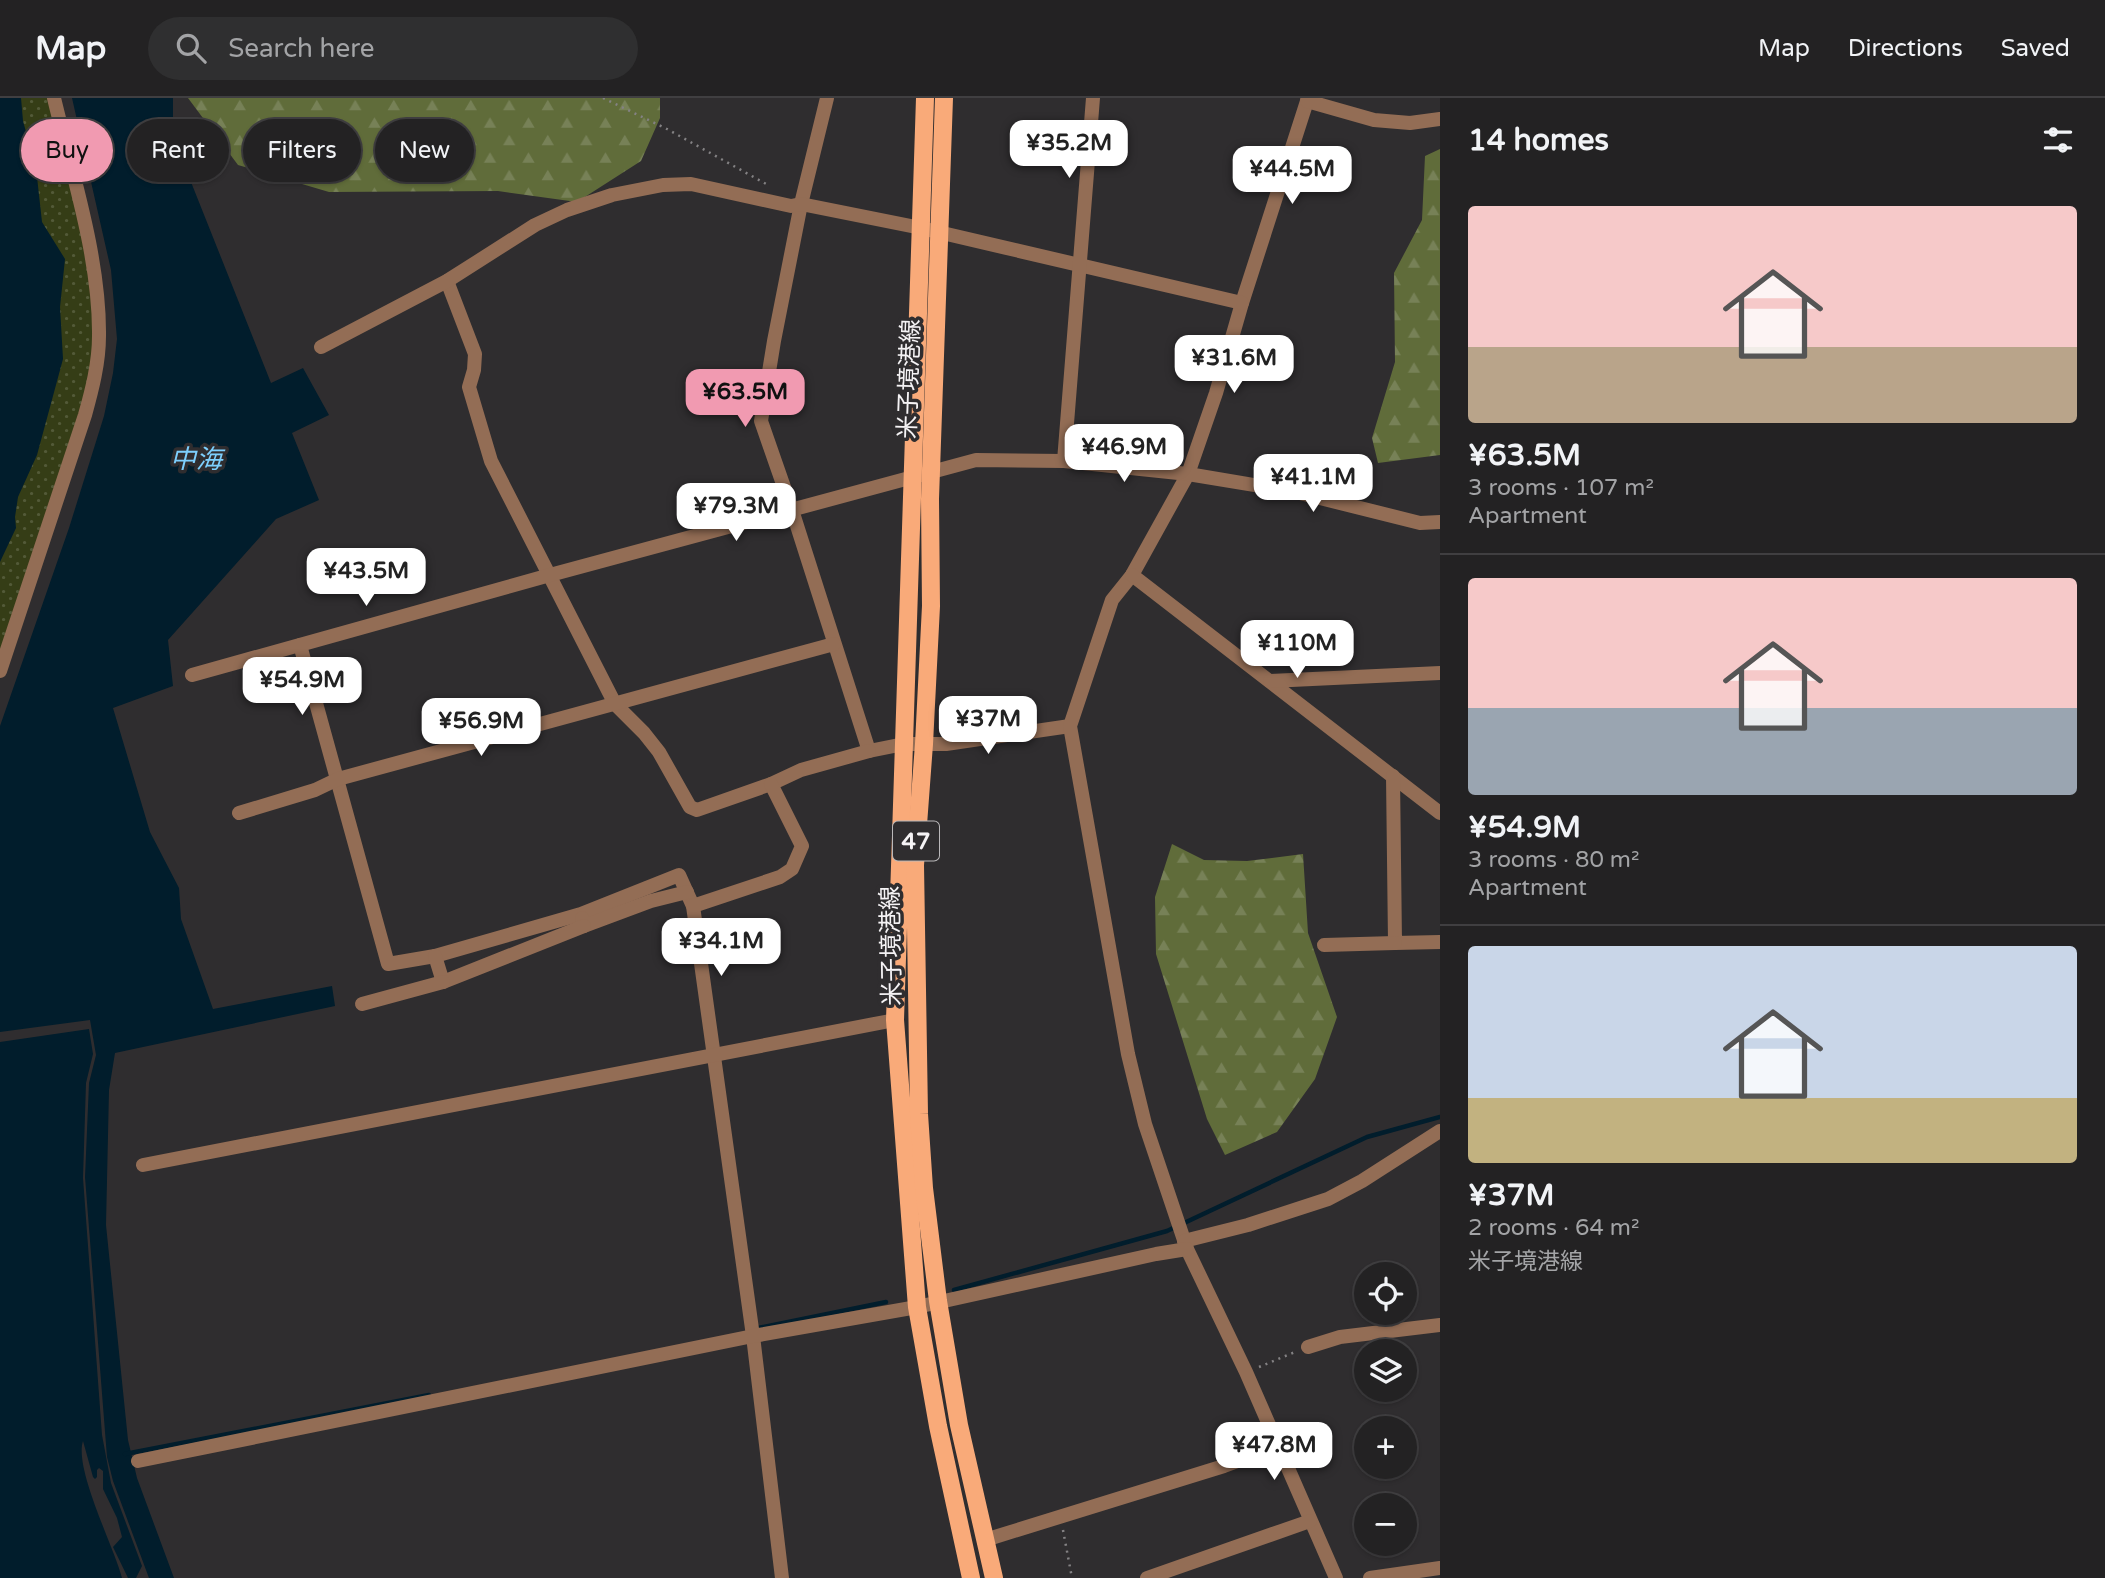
<!DOCTYPE html>
<meta charset="utf-8">
<style>
body{margin:0;font-family:"Varela Round","Noto Sans JP",sans-serif;background:#2f2f30;color:#f1f3f6;height:100vh;display:flex;flex-direction:column;font-size:26px;white-space:nowrap}
*{box-sizing:border-box;margin:0}
p{font-size:23px;color:#a3a4a6}
.icon{flex:none;width:38px;height:38px;fill:none;stroke:currentColor;stroke-width:2;stroke-linecap:round;stroke-linejoin:round}
.map{position:relative;flex:1;overflow:hidden}
.sheet{display:flex;flex-direction:column;background:#232223;width:665px}
.sheet>*{flex:none}
.banner{position:absolute;left:21px;top:21px;width:665px;height:63px;display:flex;gap:14px}
.controls{position:absolute;left:1354px;top:1164px;display:grid;gap:14px}
.controls a{display:grid;place-items:center;width:63px;height:63px;border-radius:50%;background:#232223;box-shadow:0 2px 5px #0004,0 0 0 2px #403f41;font-size:35px}
.price{position:absolute;translate:-50% -60px;padding:0 16px;border-radius:14px;background:#fff;color:#222;font-size:23px;line-height:46px;filter:drop-shadow(0 2px 4px #0008)}
.price::after{content:'';position:absolute;left:50%;top:42px;width:21px;height:16px;margin-left:-10px;background:inherit;clip-path:polygon(0 0,100% 0,50% 100%)}
.price.selected{background:#f19ab1;color:#111}
ul{padding:0;list-style:none}
li{display:grid;align-content:center;gap:14px;height:371px;padding:0 28px}
li+li{border-top:2px solid #403f41}
li span{display:grid;place-items:center;height:217px;border-radius:7px;color:#555}
li>.icon{margin-inline-start:auto}
span .icon{width:126px;height:126px;fill:#fffc;stroke-width:1}
li b{font-size:30px}
h2{display:flex;justify-content:space-between;align-items:center;height:84px;padding:0 28px;font-size:30px}
.tag{padding:0 24px;border-radius:32px;background:#232223;box-shadow:0 2px 5px #0004,0 0 0 2px #403f41;font-size:24px;line-height:63px}
.tag.selected{background:#f19ab1;color:#111}
header{display:flex;align-items:center;gap:42px;box-sizing:border-box;height:98px;padding:0 35px;background:#232223;border-bottom:2px solid #403f41}
header strong{font-size:33px}
nav{display:flex;gap:38px;margin-inline-start:auto;font-size:24px}
.search{width:490px;height:63px;background:#2f2f30;display:flex;align-items:center;gap:18px;box-sizing:border-box;padding:0 24px;border-radius:38px;color:#a3a4a6;font-size:26px}
main{display:flex;flex:1;min-height:0}
.map>svg:first-child{display:block}
.forest{fill:url(#forest-firs)}
.park{fill:url(#park-dots)}
.water{fill:#011d2c}
.lines{fill:none;stroke-linecap:round;stroke-linejoin:round}
.stream{stroke:#011d2c;stroke-width:4.5}
.path{stroke:#848284;stroke-width:2.5;stroke-dasharray:2 5;stroke-linecap:butt}
.street{stroke:#936d55;stroke-width:14}
.primary{stroke:#f9aa79;stroke-width:18}
.labels{text-anchor:middle;stroke-width:7;stroke-linejoin:round;paint-order:stroke}
.shield{fill:#2f2d2f;stroke:#bab8ba;stroke-width:2}
.shield-label{font-size:23px;font-weight:bold;fill:#f5f3f5}
.street-label{font-size:24px;fill:#f5f3f5;stroke:#2f2d2f}
.water-label{font-size:26px;font-style:italic;fill:#7dcffd;stroke:#2f2d2f}
</style>
<header>
<strong>Map</strong>
<div class="search"><svg class="icon" aria-label="search" viewBox="0 0 24 24"><circle cx="10" cy="10" r="6"/><path d="M15 15l6 6"/></svg>Search here</div>
<nav><a>Map</a><a>Directions</a><a>Saved</a></nav>
</header>
<main>
<div class="map">
<svg width="1440" height="1480" viewBox="0 0 1440 1480">
<defs>
<pattern id="forest-firs" width="22" height="20" patternUnits="userSpaceOnUse" patternTransform="scale(1.75)"><rect width="22" height="20" fill="#606c3a"/><path d="M5 1l3.5 6h-7zM16 11l3.5 6h-7z" fill="#778157"/></pattern>
<pattern id="park-dots" width="8" height="8" patternUnits="userSpaceOnUse" patternTransform="scale(1.75)"><rect width="8" height="8" fill="#353d16"/><path d="M2 2h.1M6 6h.1" fill="none" stroke="#535a38" stroke-width="1.8" stroke-linecap="round"/></pattern>
</defs>
<rect width="100%" height="100%" fill="#2f2d2f"/>
<!-- forest -->
<g class="forest">
<polygon points="188,0 660,0 660,20 641,63 577,104 498,93 329,94 238,67"/>
<polygon points="1440,51 1440,357 1378,365 1372,340 1395,264 1394,175 1422,122 1425,58"/>
<polygon points="1172,746 1204,762 1247,763 1303,756 1308,835 1337,919 1315,981 1277,1034 1225,1057 1207,1021 1156,856 1155,799"/>
</g>
<!-- park -->
<polygon class="park" points="0,0 51,0 88,163 95,211 90,284 0,562"/>
<!-- water -->
<g class="water">
<polygon points="0,0 21,0 23,23 36,70 42,124 65,161 60,209 63,261 37,357 18,399 15,419 16,430 0,464"/>
<polygon points="72,0 173,0 173,23 209,38 207,63 187,74 271,285 303,270 329,317 292,335 319,402 276,421 168,542 173,588 113,610 150,734 179,790 181,821 213,911 332,888 335,908 115,955 109,992 106,1127 128,1342 137,1380 174,1480 149,1480 113,1383 107,1359 85,1079 89,985 96,957 90,922 0,934 0,628 69,430 104,318 113,275 117,241 111,172"/>
<path d="M89,931l4,25 -7,29 -3,95 19,257 9,48 31,83 -6,12h-8l-15,-31 9,-10 -5,-19 -14,-29v-18l-4,-3 -2,2v7l-2,2 -2,-2 -10,-36c-9,28 31,106 39,137h-122v-536z"/>
</g>
<g class="lines">
<!-- stream -->
<g class="stream">
<polyline points="954,1192 1167,1133 1367,1039 1440,1019"/>
<polyline points="753,1231 886,1204"/>
<polyline points="125,1356 429,1297"/>
</g>
<!-- path -->
<g class="path">
<polyline points="603,0 667,31 768,87"/>
<polyline points="1259,1269 1295,1254"/>
<polyline points="1063,1432 1072,1480"/>
</g>
<!-- street -->
<g class="street">
<polyline points="827,0 801,106 774,243 761,323 792,412 869,653 904,646 946,646 1070,628"/>
<polyline points="1308,0 1242,205 1216,295 1188,376 1132,477 1112,502 1070,628 1128,956 1145,1026 1187,1151 1246,1274 1336,1480"/>
<polyline points="1307,3 1374,22 1410,25 1440,21"/>
<polyline points="447,183 475,256 474,272 469,289 491,363 615,606 644,635 659,654 690,709 697,712 771,686 801,672 869,653"/>
<polyline points="321,249 447,183 535,127 567,112 612,97 663,87 691,86 791,108 801,106 921,130 1242,205"/>
<polyline points="1064,363 1093,0"/>
<polyline points="1132,477 1440,715"/>
<polyline points="300,547 388,866 435,858 581,816 679,777 693,808 753,1238 782,1480"/>
<path d="M0,573l85,-256c7,-25 14,-52 14,-79 1,-77 -27,-163 -45,-238"/>
<polyline points="192,577 550,477 976,362 1064,363 1188,376 1296,394 1420,425 1440,424"/>
<polyline points="1270,583 1440,575"/>
<polyline points="1393,678 1395,845 1440,844"/>
<polyline points="239,715 315,692 338,681 834,546"/>
<polyline points="693,808 780,779 792,771 802,748 771,686"/>
<polyline points="582,820 584,828 651,803 687,794"/>
<polyline points="1324,847 1395,845"/>
<polyline points="435,858 443,884 584,828"/>
<polyline points="362,906 443,884"/>
<polyline points="143,1067 895,922"/>
<polyline points="1184,1143 1248,1127 1328,1101 1362,1083 1440,1033"/>
<polyline points="1308,1249 1340,1239 1440,1227"/>
<polyline points="138,1363 753,1238 917,1209 1156,1156 1187,1151"/>
<polyline points="985,1442 1224,1368 1278,1348"/>
<polyline points="1147,1480 1310,1423"/>
<polyline points="1370,1480 1440,1470"/>
</g>
<!-- primary -->
<g class="primary">
<polyline points="925,0 895,922 917,1209 938,1328 971,1480"/>
<polyline points="944,0 930,401 931,508 924,646 915,767 919,1016 924,1090 938,1203 959,1327 994,1480"/>
</g>
</g>
<g class="labels">
<!-- shield labels -->
<rect class="shield" x="893" y="723.5" width="46" height="39" rx="5"/>
<g class="shield-label">
<text x="916" y="751">47</text>
</g>
<!-- street labels -->
<g class="street-label">
<text transform="translate(909 281) rotate(-88)" y="8">米子境港線</text>
<text transform="translate(891 848) rotate(-91)" y="8">米子境港線</text>
</g>
<!-- water labels -->
<g class="water-label">
<text x="196" y="370">中海</text>
</g>
</g>
</svg>
<div class="controls">
<a><svg class="icon" aria-label="locate" viewBox="0 0 24 24"><circle cx="12" cy="12" r="6"/><path d="M12 2v4M12 18v4M2 12h4M18 12h4"/></svg></a>
<a><svg class="icon" aria-label="layers" viewBox="0 0 24 24"><path d="M12 4l9 5-9 5-9-5zM3 14l9 5 9-5"/></svg></a>
<a>+</a>
<a>−</a>
</div>
<b class="price" style="left:1069px;top:82px">¥35.2M</b>
<b class="price" style="left:1292px;top:108px">¥44.5M</b>
<b class="price" style="left:1234px;top:297px">¥31.6M</b>
<b class="price selected" style="left:745px;top:331px">¥63.5M</b>
<b class="price" style="left:1124px;top:386px">¥46.9M</b>
<b class="price" style="left:1313px;top:416px">¥41.1M</b>
<b class="price" style="left:736px;top:445px">¥79.3M</b>
<b class="price" style="left:366px;top:510px">¥43.5M</b>
<b class="price" style="left:1297px;top:582px">¥110M</b>
<b class="price" style="left:302px;top:619px">¥54.9M</b>
<b class="price" style="left:988px;top:658px">¥37M</b>
<b class="price" style="left:481px;top:660px">¥56.9M</b>
<b class="price" style="left:721px;top:880px">¥34.1M</b>
<b class="price" style="left:1274px;top:1384px">¥47.8M</b>
<div class="banner">
<a class="tag selected">Buy</a>
<a class="tag">Rent</a>
<a class="tag">Filters</a>
<a class="tag">New</a>
</div>
</div>
<section class="sheet">
<h2>14 homes<svg class="icon" aria-label="filters" viewBox="0 0 24 24"><path d="M4 7h16M4 17h16"/><circle cx="9" cy="7" r="2"/><circle cx="15" cy="17" r="2"/></svg></h2>
<ul>
<li><span style="background:linear-gradient(#f6c9c9 65%,#b9a48a 0)"><svg class="icon" aria-label="home" viewBox="0 0 24 24"><path d="M3 11l9-7 9 7M6 9v11h12V9"/></svg></span><div><b>¥63.5M</b><p>3 rooms · 107 m²</p><p>Apartment</p></div></li>
<li><span style="background:linear-gradient(#f6c9c9 60%,#9aa5b1 0)"><svg class="icon" aria-label="home" viewBox="0 0 24 24"><path d="M3 11l9-7 9 7M6 9v11h12V9"/></svg></span><div><b>¥54.9M</b><p>3 rooms · 80 m²</p><p>Apartment</p></div></li>
<li><span style="background:linear-gradient(#c9d6e8 70%,#c2b280 0)"><svg class="icon" aria-label="home" viewBox="0 0 24 24"><path d="M3 11l9-7 9 7M6 9v11h12V9"/></svg></span><div><b>¥37M</b><p>2 rooms · 64 m²</p><p>米子境港線</p></div></li>
</ul>
</section>
</main>
